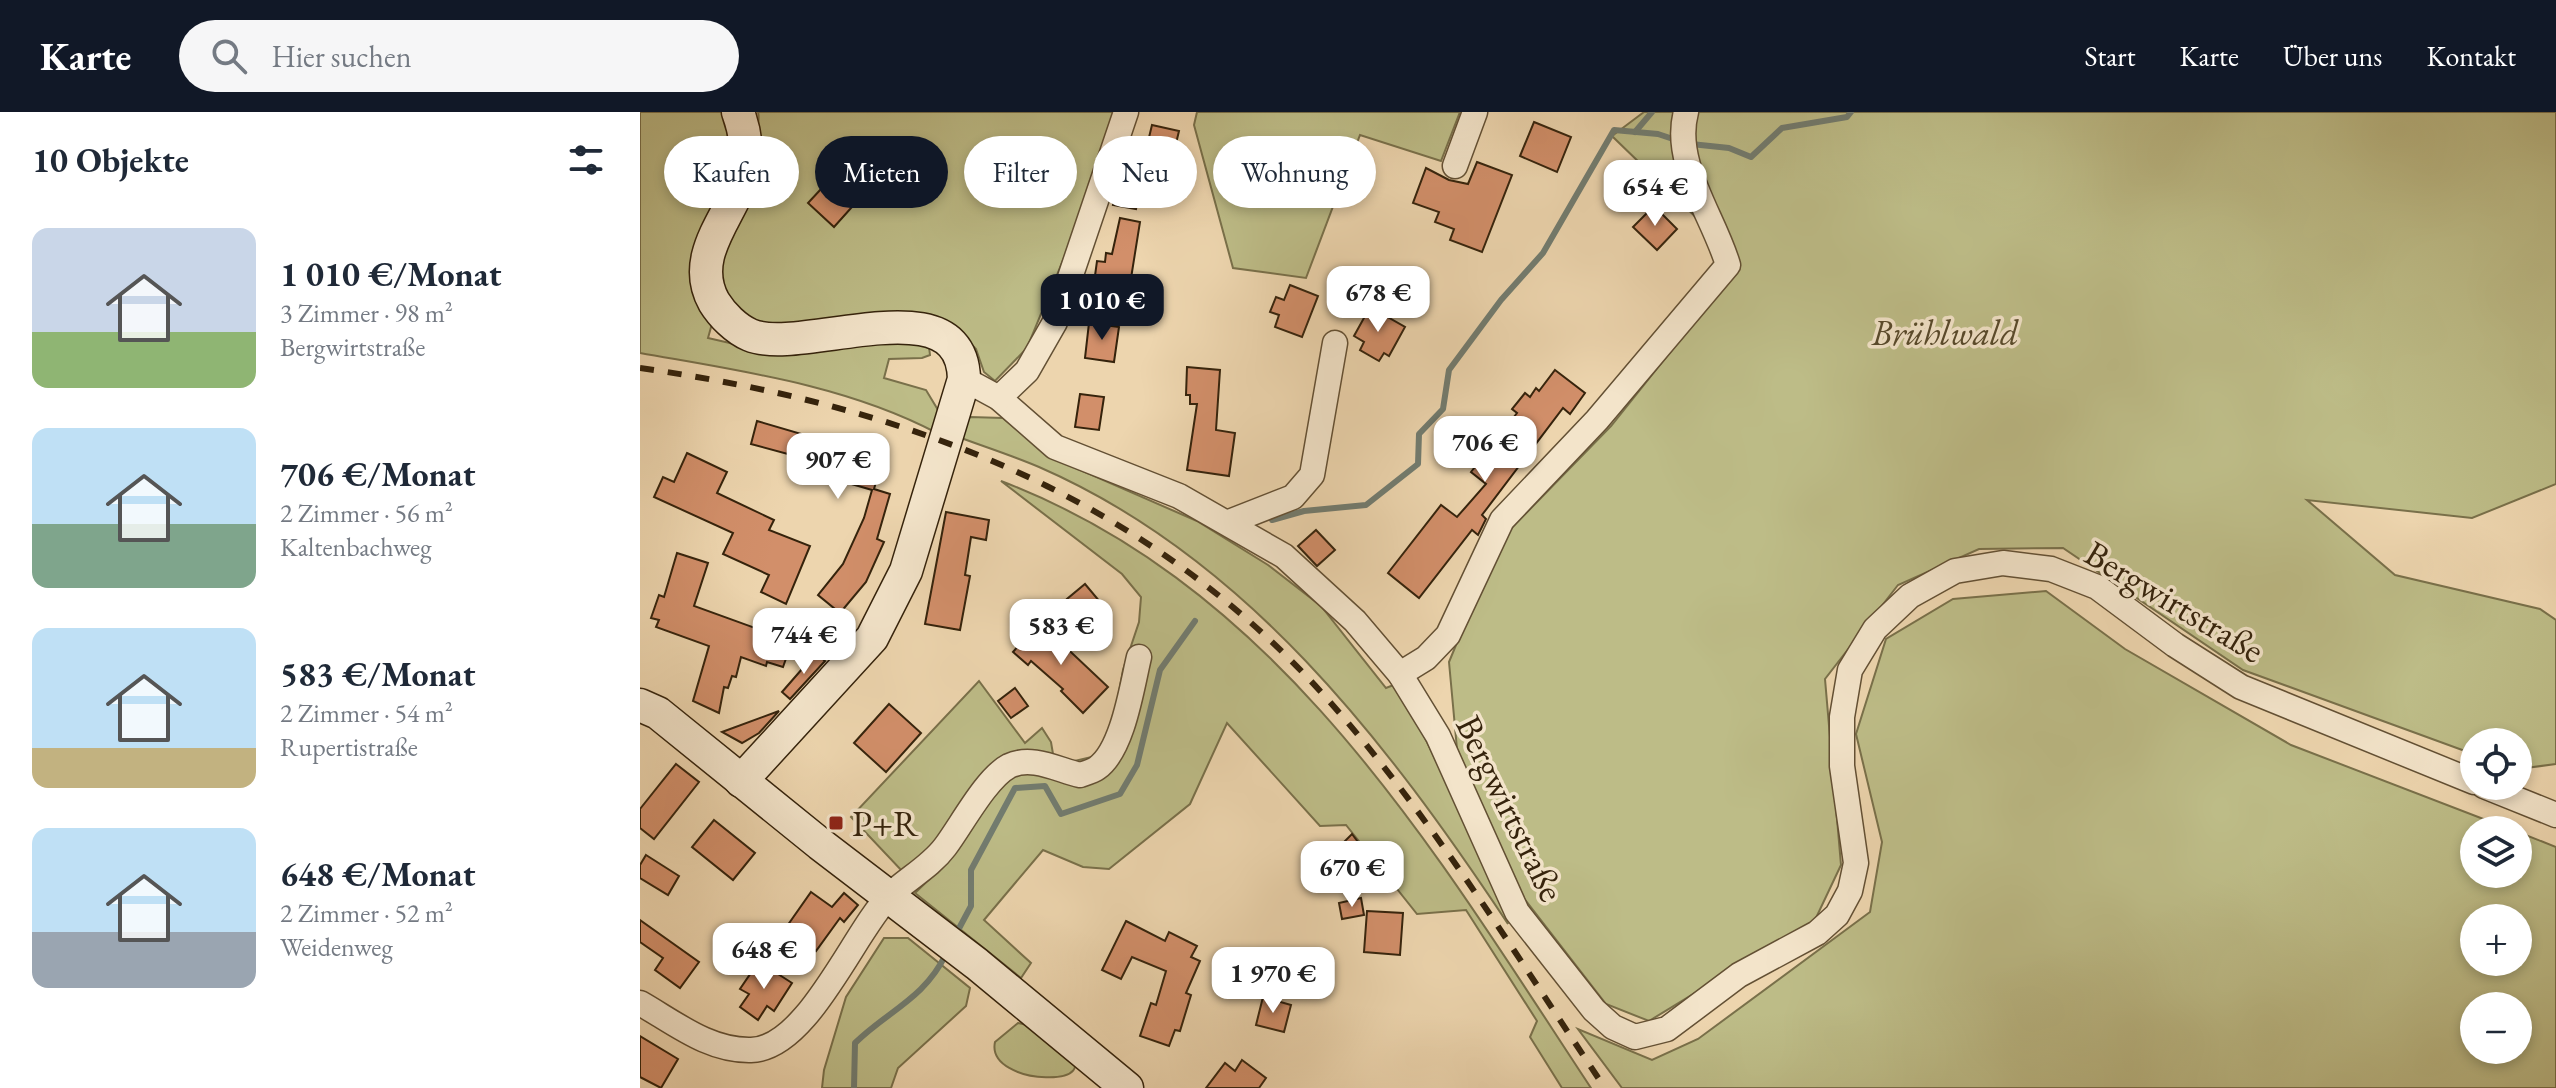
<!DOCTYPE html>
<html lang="de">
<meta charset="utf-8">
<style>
body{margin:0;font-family:"EB Garamond",serif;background:#f6f6f7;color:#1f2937;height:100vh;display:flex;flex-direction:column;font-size:30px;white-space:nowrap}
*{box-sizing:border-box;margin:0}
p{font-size:26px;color:#747a83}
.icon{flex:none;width:44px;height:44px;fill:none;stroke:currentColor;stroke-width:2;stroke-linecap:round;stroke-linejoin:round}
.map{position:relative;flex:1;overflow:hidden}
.drawer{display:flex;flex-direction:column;background:#fff;width:640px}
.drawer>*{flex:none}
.guide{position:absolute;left:24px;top:24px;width:760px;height:72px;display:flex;gap:16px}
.controls{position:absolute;left:1820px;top:616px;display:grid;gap:16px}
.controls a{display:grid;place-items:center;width:72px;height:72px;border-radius:50%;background:#fff;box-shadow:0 4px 12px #0003;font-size:40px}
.price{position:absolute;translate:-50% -68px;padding:0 18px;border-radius:16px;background:#fff;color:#222;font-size:26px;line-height:52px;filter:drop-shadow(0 2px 4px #0008)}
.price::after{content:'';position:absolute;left:50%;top:48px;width:24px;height:18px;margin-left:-12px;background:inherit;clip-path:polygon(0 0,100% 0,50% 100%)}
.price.current{background:#111827;color:#fff}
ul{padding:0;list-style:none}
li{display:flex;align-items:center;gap:24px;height:200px;padding:0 32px}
li span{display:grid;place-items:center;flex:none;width:224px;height:160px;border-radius:16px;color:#555}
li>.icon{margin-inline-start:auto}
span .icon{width:96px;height:96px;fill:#fffc;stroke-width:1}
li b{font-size:34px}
h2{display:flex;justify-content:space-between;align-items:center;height:96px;padding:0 32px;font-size:34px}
.pill{padding:0 28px;border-radius:36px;background:#fff;box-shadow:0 4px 12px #0003;font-size:28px;line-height:72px}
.pill.current{background:#111827;color:#fff}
header{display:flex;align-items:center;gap:48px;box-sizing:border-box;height:112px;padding:0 40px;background:#111827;color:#fff}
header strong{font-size:38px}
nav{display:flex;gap:44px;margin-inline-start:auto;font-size:28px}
.search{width:560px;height:72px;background:#f6f6f7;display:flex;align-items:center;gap:20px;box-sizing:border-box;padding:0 28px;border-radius:44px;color:#747a83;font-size:30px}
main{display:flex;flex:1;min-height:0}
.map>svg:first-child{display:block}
.green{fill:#bdbc87;stroke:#79704a;stroke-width:2;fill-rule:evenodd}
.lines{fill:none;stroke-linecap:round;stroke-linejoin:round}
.stream{stroke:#727c70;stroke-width:6}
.building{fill:#d28f6a;stroke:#35230c;stroke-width:2}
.street-casing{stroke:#635034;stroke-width:27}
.secondary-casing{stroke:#35230c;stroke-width:35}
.street{stroke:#f3e4ca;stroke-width:24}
.secondary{stroke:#f3e4ca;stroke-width:32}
.rail{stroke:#35230c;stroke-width:6;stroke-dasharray:14 14;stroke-linecap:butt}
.poi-dot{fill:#8f2418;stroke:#f3e4ca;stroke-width:3}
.labels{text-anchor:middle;stroke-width:7;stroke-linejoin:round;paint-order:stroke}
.park-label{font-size:36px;font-style:italic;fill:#57492b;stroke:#f3e4ca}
.street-label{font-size:36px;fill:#35230c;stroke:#f3e4ca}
.poi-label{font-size:36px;fill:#35230c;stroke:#f3e4ca;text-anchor:start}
</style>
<header>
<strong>Karte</strong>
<div class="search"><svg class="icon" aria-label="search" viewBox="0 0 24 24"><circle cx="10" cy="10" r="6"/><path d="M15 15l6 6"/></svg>Hier suchen</div>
<nav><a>Start</a><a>Karte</a><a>Über uns</a><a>Kontakt</a></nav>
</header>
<main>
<section class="drawer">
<h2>10 Objekte<svg class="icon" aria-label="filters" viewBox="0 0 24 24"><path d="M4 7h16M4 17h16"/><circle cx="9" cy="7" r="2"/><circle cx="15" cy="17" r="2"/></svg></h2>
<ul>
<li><span style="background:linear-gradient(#c9d6e8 65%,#8fb573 0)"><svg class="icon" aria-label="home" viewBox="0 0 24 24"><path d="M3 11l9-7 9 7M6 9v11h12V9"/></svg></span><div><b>1 010 €/Monat</b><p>3 Zimmer · 98 m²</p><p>Bergwirtstraße</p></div></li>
<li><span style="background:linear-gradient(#bfe0f5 60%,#7fa58c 0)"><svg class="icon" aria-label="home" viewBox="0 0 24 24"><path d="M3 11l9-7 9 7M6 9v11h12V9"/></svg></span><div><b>706 €/Monat</b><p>2 Zimmer · 56 m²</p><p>Kaltenbachweg</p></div></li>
<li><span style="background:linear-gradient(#bfe0f5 75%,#c2b280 0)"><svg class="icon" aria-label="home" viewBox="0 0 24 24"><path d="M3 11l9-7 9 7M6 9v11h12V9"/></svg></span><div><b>583 €/Monat</b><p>2 Zimmer · 54 m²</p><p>Rupertistraße</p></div></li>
<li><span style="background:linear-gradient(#bfe0f5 65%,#9aa5b1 0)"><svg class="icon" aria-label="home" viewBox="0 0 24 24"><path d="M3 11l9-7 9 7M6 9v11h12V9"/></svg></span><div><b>648 €/Monat</b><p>2 Zimmer · 52 m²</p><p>Weidenweg</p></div></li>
</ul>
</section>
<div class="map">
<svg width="1916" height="976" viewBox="0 0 1916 976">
<rect width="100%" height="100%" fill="#edd5ae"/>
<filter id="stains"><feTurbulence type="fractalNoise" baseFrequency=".0025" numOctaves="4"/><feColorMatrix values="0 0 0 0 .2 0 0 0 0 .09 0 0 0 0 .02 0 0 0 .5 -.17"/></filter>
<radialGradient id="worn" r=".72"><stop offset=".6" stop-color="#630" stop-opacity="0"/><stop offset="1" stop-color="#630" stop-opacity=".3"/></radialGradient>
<!-- green -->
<g class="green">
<path d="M0,0h89l4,38 -20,170 -5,18 26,6 184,-8 11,11 1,8 -8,3 -33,1 -5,19 42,12 15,25 -4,18c-91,-48 -196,-62 -297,-80z"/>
<path d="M118,0h358l-50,141 -39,95 -32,33 -11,-9 -8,-23 -18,-19 -24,-11 -156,9c-35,-10 -45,-18 -61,-51 8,-29 47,-144 41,-165z"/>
<polygon points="557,0 820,0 801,49 720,23 666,166 593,156 554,13"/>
<polygon points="1004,0 1916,0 1916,372 1832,406 1667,388 1755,463 1900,497 1916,508 1916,652 1886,656 1878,654 1878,630 1834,630 1834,642 1825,639 1603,558 1423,436 1339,437 1258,473 1185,567 1201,753 1175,808 1009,909 966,892 883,785 817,637 809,550 859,429 971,314 1090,165 1066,115 972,24"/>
<path d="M330,305l33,1 45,38 149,65 71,44 53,41 65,82 10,-4 16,27 85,176 11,37c-121,-182 -262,-367 -469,-457 -28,-12 -57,-21 -86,-32l5,-10z"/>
<path d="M361,369c280,107 433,369 590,607h-29l-32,-51 7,-16 -71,-111 -49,4 -71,-89 -26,1 -93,-103 -37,81 -81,65 -26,-2 -40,-17 -59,70 47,43 -10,15 -106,-85 32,-31 -9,-13 -36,22 -51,-54 128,-136 46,62 17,-15 9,14 2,12 13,9 30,-7 17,-31 10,-55 16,-48 2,-25 -19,-23z"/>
<path d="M1406,479l79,58 166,96 221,85h-38v44h44v-42l38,15v241h-934l-44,-59 74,31 46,-21 172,-127 12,-70 -26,-108 30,-95 67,-40zM1834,806h44v44h-44zM1834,894h44v44h-44z"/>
<polygon points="244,826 268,826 330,876 326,894 258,956 251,976 182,976 184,958 206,885"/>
<path d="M378,911c18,3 28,14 42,25 59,40 -75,40 -65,-6z"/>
</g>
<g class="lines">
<!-- stream -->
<g class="stream">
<polyline points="995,20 1012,0"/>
<polyline points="1051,32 1089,36 1111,45 1142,16 1207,5 1211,0"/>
<polyline points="632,408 664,399 726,393 778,352 779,322 803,297 809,258 861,188 903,141 974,18 1018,22 1036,28"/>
<polyline points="316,822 331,794 331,758 375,676 405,674 421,702 480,682 497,653 520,558 555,509"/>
<path d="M214,976l1,-45c34,-33 69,-44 91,-89"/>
</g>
</g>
<!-- building -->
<g class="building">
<polygon points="894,10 931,25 917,60 880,44"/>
<polygon points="512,13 539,19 526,73 499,67"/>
<polygon points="837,50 872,63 842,140 810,128 814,117 795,110 799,100 773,91 786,56 809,68 828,72"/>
<polygon points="195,62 220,86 194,115 168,91"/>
<polygon points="477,73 500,78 496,97 473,93"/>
<polygon points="1014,94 1037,117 1017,138 993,115"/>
<polygon points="480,106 500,110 488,185 460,181 461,172 454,171 457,149 465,150 466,141 472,142"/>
<polygon points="650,173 678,184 662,225 635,215 639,203 630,200 636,185 644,188"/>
<polygon points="730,195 765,215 749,244 744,241 739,249 720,238 724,230 714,224"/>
<polygon points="449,211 479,215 474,250 445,246"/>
<polygon points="547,255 580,258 576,318 595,321 589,364 547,358 557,292 550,292 550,283 546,283"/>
<polygon points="915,258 945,281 930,302 923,296 842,403 846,407 838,423 832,418 779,486 748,461 801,393 817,405 846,372 831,360 877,301 872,297 885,281 890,285 896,276 899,279"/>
<polygon points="440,282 464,285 459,318 435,315"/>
<polygon points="117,309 243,346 234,377 250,382 237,427 244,430 226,470 200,501 178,483 203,452 224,406 232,378 167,359 170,348 111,332"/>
<polygon points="47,341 87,360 77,381 134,408 129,418 170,434 146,492 121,480 129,463 83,442 93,421 14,385 23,365 34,370"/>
<polygon points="306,400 349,408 346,428 331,425 325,463 330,464 320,518 285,512"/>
<polygon points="676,418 695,438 677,454 658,434"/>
<polygon points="37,441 68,451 54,494 137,524 132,538 160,507 143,555 127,550 126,554 101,545 96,565 92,564 88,576 84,575 79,601 53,589 69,534 16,515 19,508 11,506 19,483 24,485"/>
<polygon points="445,472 466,497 448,512 427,487"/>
<polygon points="399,510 468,575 443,601 421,579 423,577 391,549 388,553 373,540"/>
<polygon points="176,541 185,549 150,587 142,580"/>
<polygon points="375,576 388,594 371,606 358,589"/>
<polygon points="249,592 281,621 246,660 214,631"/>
<polygon points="139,599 119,621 102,631 82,620"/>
<polygon points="36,652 59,670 14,727 0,716 0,697"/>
<polygon points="74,708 115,741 93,768 52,735"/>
<polygon points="712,722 738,757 725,770 690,753 696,738"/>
<polygon points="6,743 39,764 28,783 0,766 0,753"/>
<polygon points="171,780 192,795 204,781 218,793 204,810 200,806 176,839 145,817"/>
<polygon points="721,786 724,803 702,807 699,791"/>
<polygon points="727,799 763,801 760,843 724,840"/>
<polygon points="0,808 59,850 40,876 15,858 23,846 0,830"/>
<polygon points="486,809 525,829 529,820 557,834 551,845 560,849 546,881 551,883 540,919 535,918 529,934 500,924 511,891 516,893 526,859 492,845 481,867 462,858"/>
<polygon points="124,853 152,871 134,899 127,894 118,908 100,895 109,882 100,877 115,855 121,859"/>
<polygon points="623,885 651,893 644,920 616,913"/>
<polygon points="0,924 38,947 21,976 0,965"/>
<polygon points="602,948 626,966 619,976 566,976 585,951 595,959"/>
</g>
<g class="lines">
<!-- street casing -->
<g class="street-casing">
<g id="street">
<polyline points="815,54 835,0"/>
<polyline points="324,267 359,286 415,335 539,384 644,444 715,509 760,562 798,624 877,800 954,898 973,915 995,925 1027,917 1099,863 1177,821 1197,803 1210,779 1216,751 1202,654 1202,605 1210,558 1235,517 1270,484 1315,459 1363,451 1411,457 1457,475 1535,533 1601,575 1834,670"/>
<polyline points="359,286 387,259 415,210 486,0"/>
<polyline points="589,410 653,385 672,363 695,231"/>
<path d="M760,562l26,-16 22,-23 54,-115 95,-100 131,-155c-14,-48 -56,-102 -42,-153"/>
<polyline points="1844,674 1916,703"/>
<path d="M0,891c35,20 69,48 111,47 57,-1 103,-119 139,-155 18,-17 40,-28 55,-48 16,-21 41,-69 64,-81 23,-11 49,4 71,9 6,-2 13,-4 17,-7 26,-18 35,-82 42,-111"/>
</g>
</g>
<!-- secondary casing -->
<g class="secondary-casing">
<g id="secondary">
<path d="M98,0c7,19 12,46 5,66 -14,41 -54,79 -29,124 8,13 22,27 36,33 52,22 212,-54 214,44l-58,192 -34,67 -131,143"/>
<polyline points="0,593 18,601 180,732 337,852 487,976"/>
</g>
</g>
<!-- street -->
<use href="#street" class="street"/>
<!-- secondary -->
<use href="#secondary" class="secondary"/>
<!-- rail -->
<path class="rail" d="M0,256c267,38 507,127 690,334 104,118 187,255 275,386"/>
</g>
<!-- markers -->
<rect class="poi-dot" x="188" y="703" width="16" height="16" rx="4"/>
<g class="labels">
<!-- park labels -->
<g class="park-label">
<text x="1305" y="233">Brühlwald</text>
</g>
<!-- street labels -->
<g class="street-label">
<text transform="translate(1535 489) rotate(31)" y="13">Bergwirtstraße</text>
<text transform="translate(871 696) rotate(64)" y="13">Bergwirtstraße</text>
</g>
<!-- poi labels -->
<g class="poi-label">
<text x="212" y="724">P+R</text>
</g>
</g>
<rect width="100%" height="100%" filter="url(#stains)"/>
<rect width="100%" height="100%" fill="url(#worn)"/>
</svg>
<div class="controls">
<a><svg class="icon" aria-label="locate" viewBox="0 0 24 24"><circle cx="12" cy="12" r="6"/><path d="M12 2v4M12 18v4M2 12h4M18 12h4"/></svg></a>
<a><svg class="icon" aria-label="layers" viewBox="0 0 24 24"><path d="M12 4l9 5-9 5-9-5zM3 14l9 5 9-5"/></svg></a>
<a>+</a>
<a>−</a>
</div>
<b class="price" style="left:1015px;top:116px">654 €</b>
<b class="price" style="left:738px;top:222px">678 €</b>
<b class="price current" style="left:462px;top:230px">1 010 €</b>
<b class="price" style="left:845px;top:372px">706 €</b>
<b class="price" style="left:198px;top:389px">907 €</b>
<b class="price" style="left:421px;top:555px">583 €</b>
<b class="price" style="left:164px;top:564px">744 €</b>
<b class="price" style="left:712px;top:797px">670 €</b>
<b class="price" style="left:124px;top:879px">648 €</b>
<b class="price" style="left:633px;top:903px">1 970 €</b>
<div class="guide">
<a class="pill">Kaufen</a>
<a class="pill current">Mieten</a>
<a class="pill">Filter</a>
<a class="pill">Neu</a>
<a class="pill">Wohnung</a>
</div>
</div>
</main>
